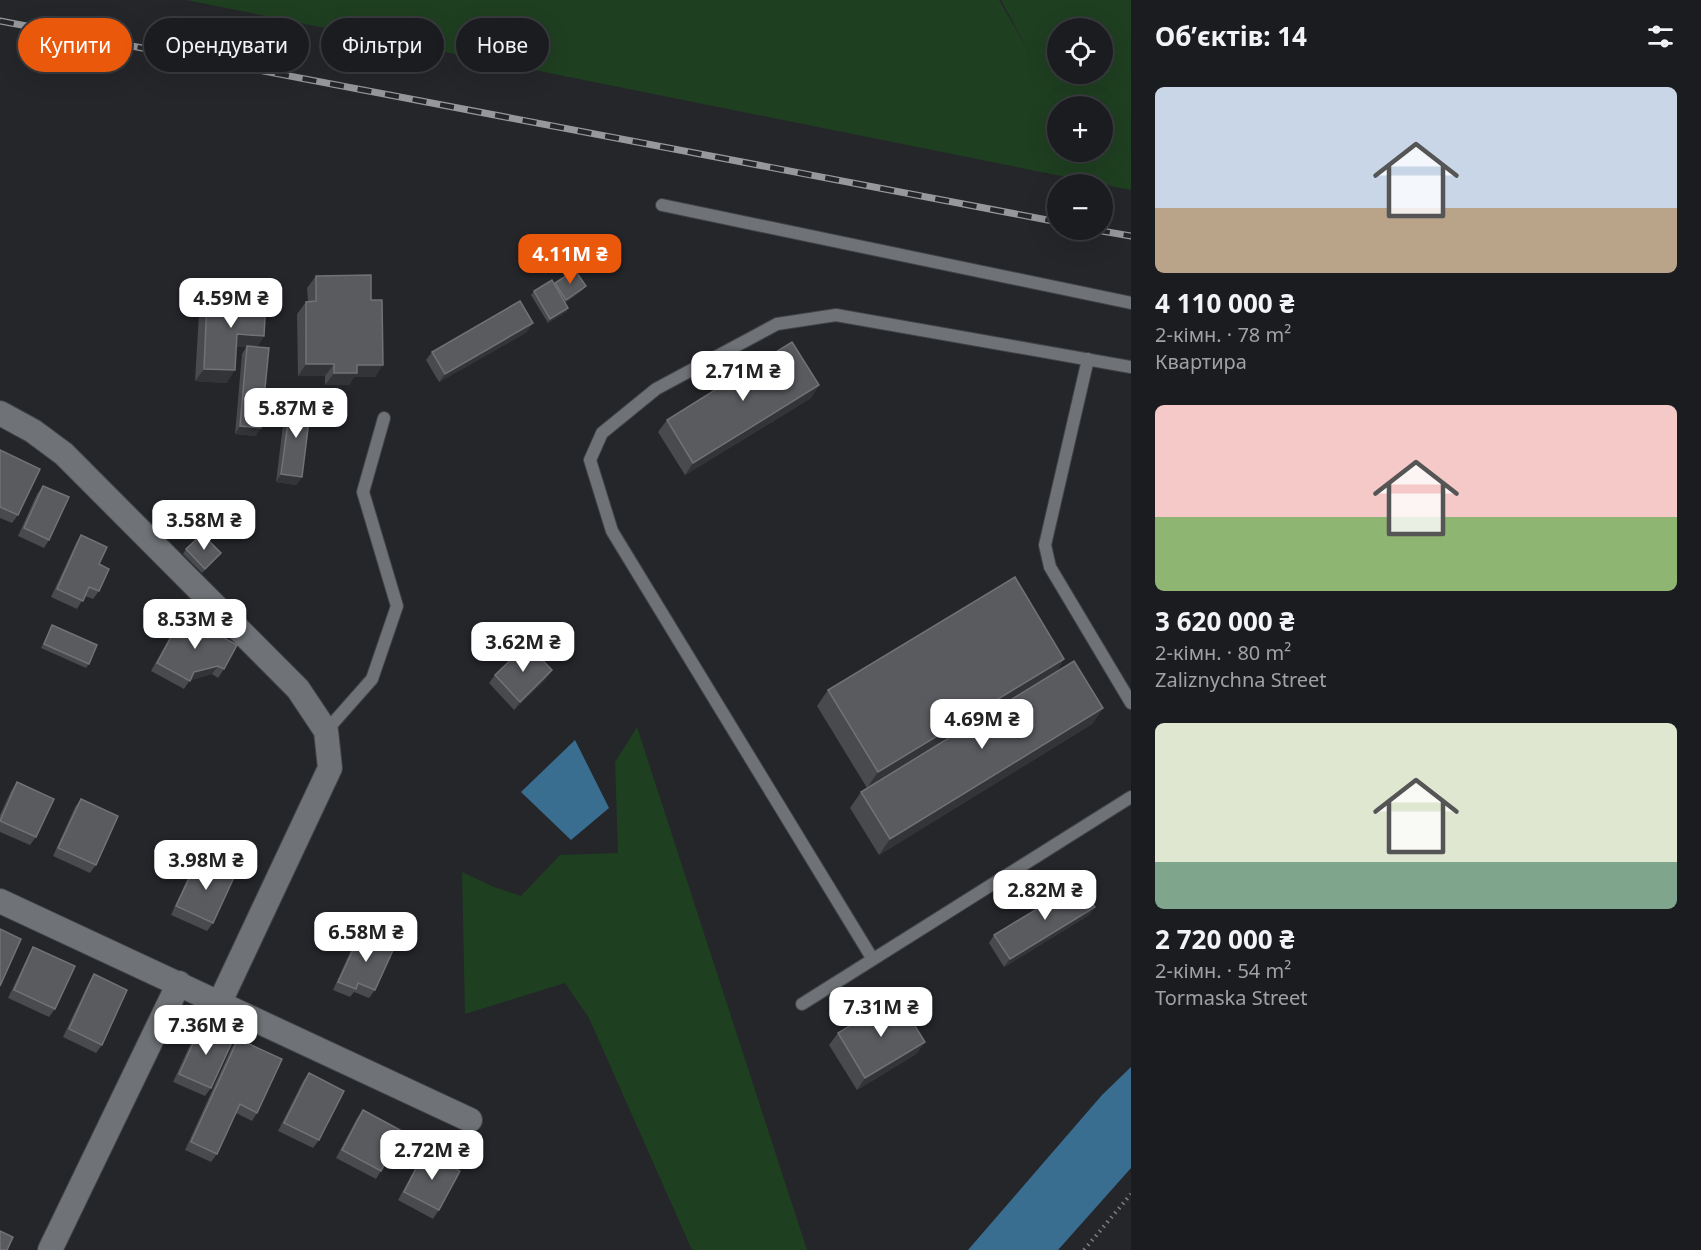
<!DOCTYPE html>
<html lang="uk">
<meta charset="utf-8">
<style>
body{margin:0;font-family:"Noto Sans",sans-serif;background:#28292d;color:#f1f3f6;height:100vh;display:flex;flex-direction:column;font-size:22px;white-space:nowrap}
*{box-sizing:border-box;margin:0}
p{font-size:20px;color:#a0a1a5}
.icon{flex:none;width:33px;height:33px;fill:none;stroke:currentColor;stroke-width:2;stroke-linecap:round;stroke-linejoin:round}
.map{position:relative;flex:1;overflow:hidden}
.side{display:flex;flex-direction:column;background:#1b1c20;width:570px}
.side>*{flex:none}
.guide{position:absolute;left:18px;top:18px;width:570px;height:54px;display:flex;gap:12px}
.tools{position:absolute;left:1047px;top:18px;display:grid;gap:12px}
.tools a{display:grid;place-items:center;width:66px;height:66px;border-radius:50%;background:#1b1c20;box-shadow:0 6px 24px #0002,0 0 0 2px #393a3e;font-size:30px}
.price{position:absolute;translate:-50% -51px;padding:0 14px;border-radius:12px;background:#fff;color:#222;font-size:20px;line-height:39px;filter:drop-shadow(0 2px 3px #0008)}
.price::after{content:'';position:absolute;left:50%;top:36px;width:18px;height:14px;margin-left:-9px;background:inherit;clip-path:polygon(0 0,100% 0,50% 100%)}
.price.on{background:#ea580c;color:#fff}
ul{padding:0;list-style:none}
li{display:grid;align-content:center;gap:12px;height:318px;padding:0 24px}
li span{display:grid;place-items:center;height:186px;border-radius:9px;color:#555}
li>.icon{margin-inline-start:auto}
span .icon{width:108px;height:108px;fill:#fffc;stroke-width:1}
li b{font-size:26px}
h2{display:flex;justify-content:space-between;align-items:center;height:72px;padding:0 24px;font-size:26px}
.tag{padding:0 21px;border-radius:27px;background:#1b1c20;box-shadow:0 6px 24px #0002,0 0 0 2px #393a3e;font-size:21px;line-height:54px}
.tag.on{background:#ea580c;color:#fff}
main{display:flex;flex:1;min-height:0}
.map>svg:first-child{display:block}
.green{fill:#1f3f21;fill-rule:evenodd}
.water{fill:#3a6e91}
.lines{fill:none;stroke-linecap:round;stroke-linejoin:round}
.lane-casing{stroke:#424447;stroke-width:14}
.street-casing{stroke:#424447;stroke-width:26}
.path{stroke:#7d7f82;stroke-width:4;stroke-dasharray:1.5 4.5;stroke-linecap:butt}
.lane{stroke:#6f7276;stroke-width:12}
.street{stroke:#6f7276;stroke-width:24}
.rail-casing{stroke:#96989b;stroke-width:7}
.rail{stroke:#24262a;stroke-width:4.5;stroke-dasharray:14;stroke-linecap:butt}
.wall{fill:#484a4e}
.shaded-wall{fill:#323438}
.building{fill:#595b5f;stroke:#707275;stroke-width:1.5}
</style>
<main>
<div class="map">
<svg width="1131" height="1250" viewBox="0 0 1131 1250">
<rect width="100%" height="100%" fill="#24262a"/>
<!-- green -->
<g class="green">
<path d="M186,0h813l31,53 -29,-53h130v190zM1058,28h44v46h-44zM1058,106h44v46h-44z"/>
<polygon points="637,727 807,1250 808,1250 692,1250 589,1018 565,983 465,1014 462,872 494,887 521,896 560,855 618,853 615,762"/>
</g>
<!-- water -->
<g class="water">
<polygon points="575,740 609,808 571,840 521,792"/>
<polygon points="1131,1067 1131,1168 1058,1250 968,1250 1102,1095"/>
</g>
<g class="lines">
<!-- lane casing -->
<g class="lane-casing">
<g id="lane">
<polyline points="662,205 1131,303"/>
<polyline points="1088,359 1045,545 1050,567 1131,703"/>
<polyline points="326,731 372,679 397,606 363,492 384,418"/>
<polyline points="872,958 612,531 590,460 602,433 656,389 777,324 836,315 1131,367"/>
<polyline points="802,1004 1131,797"/>
</g>
</g>
<!-- street casing -->
<g class="street-casing">
<g id="street">
<polyline points="0,413 33,431 64,454 298,689 326,731 330,768 219,1004"/>
<polyline points="0,901 470,1120"/>
<polyline points="50,1250 179,983"/>
</g>
</g>
<!-- path -->
<polyline class="path" points="1084,1250 1131,1194"/>
<!-- lane -->
<use href="#lane" class="lane"/>
<!-- street -->
<use href="#street" class="street"/>
<!-- rail casing -->
<g class="rail-casing">
<g id="rail">
<polyline points="0,21 1058,222"/>
<polyline points="1096,230 1131,236"/>
</g>
</g>
<!-- rail -->
<use href="#rail" class="rail"/>
</g>
<!-- wall -->
<g class="wall">
<polygon points="316,276 371,300 375,377 354,377 349,385 325,385 325,376 298,376 297,314 306,302 308,301 307,288"/>
<polygon points="555,283 583,290 565,303 568,308 566,312 548,323 531,295 534,291 554,285"/>
<polygon points="241,296 264,336 257,347 256,436 235,434 242,354 246,347 236,347 227,383 195,381 199,313 207,301 236,303"/>
<polygon points="527,332 439,382 426,360 432,352"/>
<polygon points="819,385 811,398 685,475 658,432 667,420"/>
<polygon points="291,401 302,477 296,485 276,482 285,409"/>
<polygon points="0,450 18,515 12,523 0,518"/>
<polygon points="43,486 49,540 44,548 18,536 37,494"/>
<polygon points="81,535 99,564 99,591 93,599 85,596 77,609 51,597 76,543"/>
<polygon points="186,549 221,553 202,573 183,554"/>
<polygon points="183,615 224,669 218,678 212,674 190,680 184,689 151,671 177,624"/>
<polygon points="52,625 89,664 86,668 41,648 50,629"/>
<polygon points="1064,659 1056,672 1103,708 1092,724 879,855 850,808 861,792 867,788 817,706 828,690"/>
<polygon points="495,675 546,679 514,710 489,683"/>
<polygon points="17,782 36,837 30,845 0,832 0,815 11,791"/>
<polygon points="81,799 96,865 90,873 53,856 75,807"/>
<polygon points="199,858 213,923 207,931 171,915 193,866"/>
<polygon points="1095,907 1089,915 1004,967 989,943 994,935"/>
<polygon points="361,933 375,990 369,998 354,992 350,997 333,990 355,941"/>
<polygon points="33,947 55,1009 49,1017 8,998 28,956"/>
<polygon points="94,974 102,1045 96,1053 63,1037 89,982"/>
<polygon points="202,1024 211,1088 205,1096 173,1082 196,1032"/>
<polygon points="838,1033 925,1042 916,1054 857,1090 829,1045"/>
<polygon points="238,1039 257,1113 252,1121 236,1113 217,1154 211,1162 185,1150 232,1047"/>
<polygon points="309,1073 319,1140 313,1148 278,1131 303,1081"/>
<polygon points="363,1110 381,1171 376,1179 336,1158 357,1118"/>
<polygon points="424,1153 439,1210 433,1219 398,1200 419,1161"/>
</g>
<!-- shaded-wall -->
<g class="shaded-wall">
<polygon points="586,286 583,290 563,304 566,300"/>
<polygon points="568,308 566,312 548,323 550,319"/>
<polygon points="533,323 527,332 439,382 445,374"/>
<polygon points="237,334 264,336 256,348 247,346 246,347 229,347"/>
<polygon points="306,364 334,364 325,376 298,376"/>
<polygon points="357,365 383,365 375,377 354,377 349,385 325,385 334,373"/>
<polygon points="204,369 235,370 227,383 195,381"/>
<polygon points="819,385 811,398 685,475 693,463"/>
<polygon points="240,426 261,428 256,436 235,434"/>
<polygon points="281,474 302,477 296,485 276,482"/>
<polygon points="1064,659 1054,675 867,788 878,772"/>
<polygon points="218,666 212,674 189,681 194,672"/>
<polygon points="552,670 546,679 514,710 520,702"/>
<polygon points="1103,708 1092,724 879,855 890,839"/>
<polygon points="1095,907 1089,915 1004,967 1010,959"/>
<polygon points="925,1042 916,1054 857,1090 865,1078"/>
</g>
<!-- building -->
<g class="building">
<polygon points="575,270 586,286 566,300 555,283"/>
<polygon points="371,275 371,300 382,300 383,365 357,365 357,373 334,373 334,364 306,364 306,302 316,301 316,276"/>
<polygon points="552,280 568,308 550,319 534,291"/>
<polygon points="241,296 266,298 264,336 237,334 235,370 204,369 207,301 240,303"/>
<polygon points="520,301 533,323 445,374 432,352"/>
<polygon points="792,342 819,385 693,463 667,420"/>
<polygon points="247,346 269,348 261,428 240,426"/>
<polygon points="291,401 311,404 302,477 281,474"/>
<polygon points="0,450 40,469 18,515 0,507"/>
<polygon points="43,486 69,497 49,540 24,528"/>
<polygon points="202,534 221,553 205,569 186,549"/>
<polygon points="81,535 107,547 99,564 109,569 99,591 89,587 83,601 57,589"/>
<polygon points="1015,577 1064,659 878,772 828,690"/>
<polygon points="183,615 237,645 224,669 218,666 194,672 190,681 157,663"/>
<polygon points="52,625 97,645 89,664 44,644"/>
<polygon points="527,644 552,670 520,702 495,675"/>
<polygon points="1074,661 1103,708 890,839 861,792"/>
<polygon points="17,782 54,799 36,837 0,821"/>
<polygon points="81,799 118,816 96,865 58,848"/>
<polygon points="199,858 235,875 213,923 176,906"/>
<polygon points="1080,883 1095,907 1010,959 994,935"/>
<polygon points="0,929 21,939 0,986"/>
<polygon points="361,933 394,948 375,990 358,983 356,989 338,982"/>
<polygon points="33,947 75,966 55,1009 14,990"/>
<polygon points="94,974 127,990 102,1045 69,1029"/>
<polygon points="897,997 925,1042 865,1078 838,1033"/>
<polygon points="202,1024 234,1038 211,1088 179,1074"/>
<polygon points="238,1039 282,1059 257,1113 240,1104 217,1154 191,1142"/>
<polygon points="309,1073 344,1091 319,1140 284,1123"/>
<polygon points="363,1110 402,1131 381,1171 342,1150"/>
<polygon points="424,1153 460,1171 439,1210 404,1192"/>
<polygon points="0,1231 13,1237 7,1250 0,1250"/>
</g>
</svg>
<div class="tools">
<a><svg class="icon" aria-label="locate" viewBox="0 0 24 24"><circle cx="12" cy="12" r="6"/><path d="M12 2v4M12 18v4M2 12h4M18 12h4"/></svg></a>
<a>+</a>
<a>−</a>
</div>
<b class="price on" style="left:570px;top:285px">4.11M ₴</b>
<b class="price" style="left:231px;top:329px">4.59M ₴</b>
<b class="price" style="left:743px;top:402px">2.71M ₴</b>
<b class="price" style="left:296px;top:439px">5.87M ₴</b>
<b class="price" style="left:204px;top:551px">3.58M ₴</b>
<b class="price" style="left:195px;top:650px">8.53M ₴</b>
<b class="price" style="left:523px;top:673px">3.62M ₴</b>
<b class="price" style="left:982px;top:750px">4.69M ₴</b>
<b class="price" style="left:206px;top:891px">3.98M ₴</b>
<b class="price" style="left:1045px;top:921px">2.82M ₴</b>
<b class="price" style="left:366px;top:963px">6.58M ₴</b>
<b class="price" style="left:881px;top:1038px">7.31M ₴</b>
<b class="price" style="left:206px;top:1056px">7.36M ₴</b>
<b class="price" style="left:432px;top:1181px">2.72M ₴</b>
<div class="guide">
<a class="tag on">Купити</a>
<a class="tag">Орендувати</a>
<a class="tag">Фільтри</a>
<a class="tag">Нове</a>
</div>
</div>
<section class="side">
<h2>Об’єктів: 14<svg class="icon" aria-label="filters" viewBox="0 0 24 24"><path d="M4 7h16M4 17h16"/><circle cx="9" cy="7" r="2"/><circle cx="15" cy="17" r="2"/></svg></h2>
<ul>
<li><span style="background:linear-gradient(#c9d6e8 65%,#b9a48a 0)"><svg class="icon" aria-label="home" viewBox="0 0 24 24"><path d="M3 11l9-7 9 7M6 9v11h12V9"/></svg></span><div><b>4 110 000 ₴</b><p>2-кімн. · 78 m²</p><p>Квартира</p></div></li>
<li><span style="background:linear-gradient(#f6c9c9 60%,#8fb573 0)"><svg class="icon" aria-label="home" viewBox="0 0 24 24"><path d="M3 11l9-7 9 7M6 9v11h12V9"/></svg></span><div><b>3 620 000 ₴</b><p>2-кімн. · 80 m²</p><p>Zaliznychna Street</p></div></li>
<li><span style="background:linear-gradient(#dfe7d0 75%,#7fa58c 0)"><svg class="icon" aria-label="home" viewBox="0 0 24 24"><path d="M3 11l9-7 9 7M6 9v11h12V9"/></svg></span><div><b>2 720 000 ₴</b><p>2-кімн. · 54 m²</p><p>Tormaska Street</p></div></li>
</ul>
</section>
</main>
